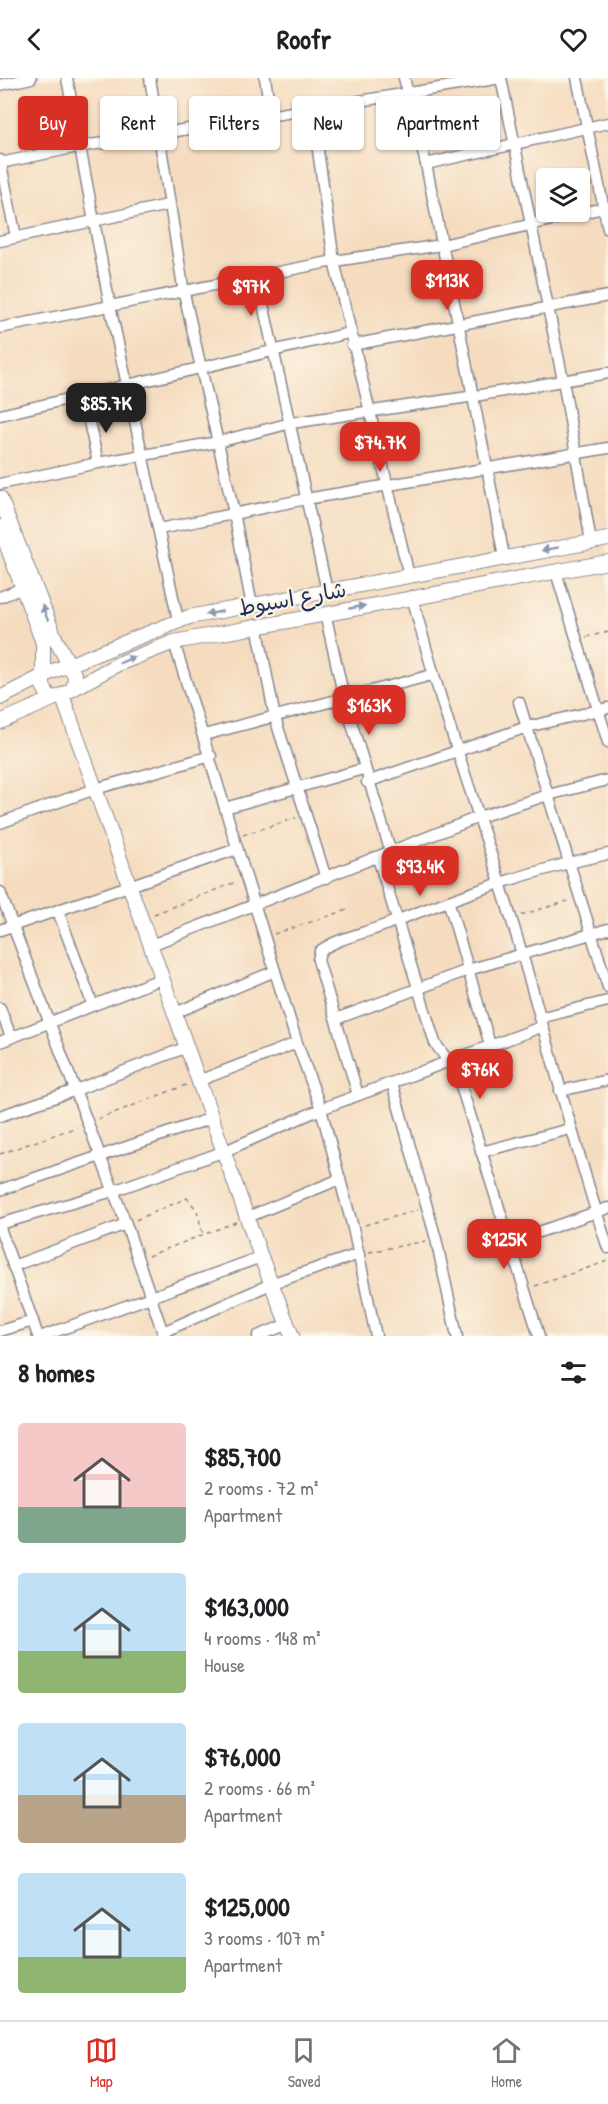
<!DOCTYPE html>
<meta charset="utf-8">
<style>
body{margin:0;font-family:"Patrick Hand","Playpen Sans Arabic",sans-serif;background:#f6f6f6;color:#202124;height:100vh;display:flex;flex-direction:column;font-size:22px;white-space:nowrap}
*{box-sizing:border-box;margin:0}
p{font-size:20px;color:#757577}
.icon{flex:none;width:33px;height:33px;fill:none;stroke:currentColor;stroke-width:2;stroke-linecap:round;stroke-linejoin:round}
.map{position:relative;height:1258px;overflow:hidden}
.sheet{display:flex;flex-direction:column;background:#fff;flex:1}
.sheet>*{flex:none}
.top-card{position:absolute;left:18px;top:18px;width:573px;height:54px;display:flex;gap:12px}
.tools{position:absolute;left:536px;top:90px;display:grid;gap:12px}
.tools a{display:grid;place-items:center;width:54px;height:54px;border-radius:6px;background:#fff;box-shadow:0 2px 4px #0004;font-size:30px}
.price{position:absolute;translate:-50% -51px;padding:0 14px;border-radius:12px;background:#d93025;color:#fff;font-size:20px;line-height:39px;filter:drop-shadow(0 2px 3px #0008)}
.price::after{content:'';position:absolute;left:50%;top:36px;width:18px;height:14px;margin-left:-9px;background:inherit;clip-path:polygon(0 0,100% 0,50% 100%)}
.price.selected{background:#222;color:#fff}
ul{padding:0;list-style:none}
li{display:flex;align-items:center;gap:18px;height:150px;padding:0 18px}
li span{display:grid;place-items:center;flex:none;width:168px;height:120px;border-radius:6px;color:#555}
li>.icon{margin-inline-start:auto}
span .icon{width:72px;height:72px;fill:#fffc;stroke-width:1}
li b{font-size:26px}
h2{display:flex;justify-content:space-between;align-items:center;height:72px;padding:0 18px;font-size:26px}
.chip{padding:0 21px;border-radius:6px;background:#fff;box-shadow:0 2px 4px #0004;font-size:21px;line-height:54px}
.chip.selected{background:#d93025;color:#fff}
header{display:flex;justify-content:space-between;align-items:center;height:78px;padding:0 18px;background:#fff;font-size:27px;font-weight:800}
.menu{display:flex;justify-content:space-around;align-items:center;height:84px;border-top:2px solid #e0e0e0;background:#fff;font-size:16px;color:#757577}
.menu a{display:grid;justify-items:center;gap:3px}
.menu .selected{color:#d93025}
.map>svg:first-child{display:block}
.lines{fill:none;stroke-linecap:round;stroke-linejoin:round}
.minor-casing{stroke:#88868e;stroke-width:13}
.tertiary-casing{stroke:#88868e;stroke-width:16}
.path{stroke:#88868e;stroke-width:1.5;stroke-dasharray:4.5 4.5;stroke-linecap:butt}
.minor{stroke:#fff;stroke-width:10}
.tertiary{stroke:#fff;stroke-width:14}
.oneway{fill:#8d97ae}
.labels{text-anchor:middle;stroke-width:4.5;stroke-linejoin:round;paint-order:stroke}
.street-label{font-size:22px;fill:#1b2f5e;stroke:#fcf5e5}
</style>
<header><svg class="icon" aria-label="back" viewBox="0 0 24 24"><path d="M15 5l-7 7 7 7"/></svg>Roofr<svg class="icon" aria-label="heart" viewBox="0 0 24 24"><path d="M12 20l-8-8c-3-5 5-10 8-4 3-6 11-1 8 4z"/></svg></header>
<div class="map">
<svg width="608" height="1258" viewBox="0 0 608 1258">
<rect width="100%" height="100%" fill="#fcf5e5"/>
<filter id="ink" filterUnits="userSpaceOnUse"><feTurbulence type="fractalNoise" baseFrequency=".0167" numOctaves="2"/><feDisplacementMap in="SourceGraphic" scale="12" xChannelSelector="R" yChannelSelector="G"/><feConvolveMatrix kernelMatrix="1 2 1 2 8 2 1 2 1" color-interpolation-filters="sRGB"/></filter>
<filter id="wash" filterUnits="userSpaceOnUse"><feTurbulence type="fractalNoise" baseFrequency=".008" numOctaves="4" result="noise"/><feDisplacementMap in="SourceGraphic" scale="24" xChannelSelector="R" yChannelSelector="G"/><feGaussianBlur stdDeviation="1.35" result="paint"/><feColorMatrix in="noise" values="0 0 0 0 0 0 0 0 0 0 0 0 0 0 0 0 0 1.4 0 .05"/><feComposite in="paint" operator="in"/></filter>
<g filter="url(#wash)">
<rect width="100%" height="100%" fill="#f5dcbf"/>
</g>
<g filter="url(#ink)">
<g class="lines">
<!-- minor casing -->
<g class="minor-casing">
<g id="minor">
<polyline points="67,0 110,228 178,542"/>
<polyline points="150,0 184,215 234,435 252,528"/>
<polyline points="265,0 271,39"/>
<polyline points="404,0 426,86 608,45"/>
<polyline points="501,0 563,302 591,464"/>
<polyline points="577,0 608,151"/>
<polyline points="0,7 31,0"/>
<polyline points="312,31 334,183 442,167 608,129"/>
<polyline points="0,82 16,159"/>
<polyline points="0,85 78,69 501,0"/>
<path d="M426,86c26,131 54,262 78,393"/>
<polyline points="0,163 168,127"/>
<polyline points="257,199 327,513"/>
<polyline points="0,250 334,183 409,498"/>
<polyline points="352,267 608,218"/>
<polyline points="83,316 98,385 218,364 291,345 475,318 608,295"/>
<polyline points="0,337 349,255"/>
<polyline points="0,406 98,385"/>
<polyline points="159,451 306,421 608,370"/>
<polyline points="556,494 608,664"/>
<path d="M412,518c28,110 67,217 100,325 34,109 60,219 96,327"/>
<polyline points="0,519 23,510"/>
<polyline points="325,535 344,620 391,775"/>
<polyline points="257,547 275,640 326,800"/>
<polyline points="174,564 297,965 321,1031 353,1150 376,1258"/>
<polyline points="519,624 608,909"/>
<polyline points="204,657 432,597"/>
<polyline points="367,704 527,649 608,630"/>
<polyline points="225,730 363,691"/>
<polyline points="0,745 95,711 211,678"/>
<polyline points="378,780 435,965 457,995 539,1258"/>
<polyline points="0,814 126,1146 164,1258"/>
<polyline points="449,825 490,967"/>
<polyline points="58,833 92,925"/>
<polyline points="0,852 237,771"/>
<polyline points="151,867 479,739 548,717 608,702"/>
<polyline points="0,930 11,959"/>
<polyline points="175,935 275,893"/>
<polyline points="539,940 608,923"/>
<polyline points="336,941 468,892 608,851"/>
<polyline points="0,964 163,900"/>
<polyline points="198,1003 297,965"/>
<polyline points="392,1005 436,1161 457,1258"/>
<polyline points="560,1013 608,1002"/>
<path d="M358,1017l-40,-135 2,-9c16,-12 41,-17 60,-24 74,-29 150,-57 228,-73"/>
<polyline points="0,1038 76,1012 187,969"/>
<polyline points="481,1074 570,1051"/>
<polyline points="0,1112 212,1040"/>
<polyline points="248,1139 340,1101"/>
<polyline points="0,1146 113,1113 225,1073 321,1031 541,949"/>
<polyline points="0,1150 38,1258"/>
<polyline points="510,1164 608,1130"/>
<polyline points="13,1188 126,1146"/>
<polyline points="0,1253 33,1243"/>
<polyline points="163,1254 273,1205 359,1176"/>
<polyline points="43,1258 261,1179"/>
<polyline points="258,1258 288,1246"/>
</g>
</g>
<!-- tertiary casing -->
<g class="tertiary-casing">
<g id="tertiary">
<polyline points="0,420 55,560 75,598 74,608"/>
<polyline points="0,449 43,565 43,608 50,620"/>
<polyline points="62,617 261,1179 292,1258"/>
<polyline points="0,620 51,594 189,539 608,461"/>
<polyline points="0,644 62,617 118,586 174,564 608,484"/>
</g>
</g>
<!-- path -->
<g class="path">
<polyline points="586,559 608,554"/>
<polyline points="243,757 296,740"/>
<polyline points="154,836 236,804"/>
<polyline points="521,837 568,823"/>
<polyline points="274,856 347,832"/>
<polyline points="98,1041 186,1007"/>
<polyline points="0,1076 77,1049"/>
<polyline points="136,1142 187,1120 197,1132 203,1157"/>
<polyline points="365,1147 418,1132"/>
<polyline points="369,1174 426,1163"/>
<polyline points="148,1178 236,1144"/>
<polyline points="535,1208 608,1183"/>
</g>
<!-- minor -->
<use href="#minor" class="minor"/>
<!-- tertiary -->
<use href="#tertiary" class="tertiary"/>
</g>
<!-- one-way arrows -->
<defs><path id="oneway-solid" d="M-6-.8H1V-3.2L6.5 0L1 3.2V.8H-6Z" transform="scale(1.5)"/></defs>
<g class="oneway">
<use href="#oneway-solid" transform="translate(550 471) rotate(170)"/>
<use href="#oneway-solid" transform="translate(357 529) rotate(-11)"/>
<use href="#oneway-solid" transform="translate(45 535) rotate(-111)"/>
<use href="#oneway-solid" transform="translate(214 535) rotate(169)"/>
<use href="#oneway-solid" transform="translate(127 582) rotate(-23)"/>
</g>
</g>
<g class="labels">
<!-- street labels -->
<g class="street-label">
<text transform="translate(292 520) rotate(-10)" y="8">شارع اسيوط</text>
</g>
</g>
</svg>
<div class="tools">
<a><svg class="icon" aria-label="layers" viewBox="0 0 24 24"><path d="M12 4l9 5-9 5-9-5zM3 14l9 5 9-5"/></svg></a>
</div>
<b class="price" style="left:447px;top:233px">$113K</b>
<b class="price" style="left:251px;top:239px">$97K</b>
<b class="price selected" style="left:106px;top:356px">$85.7K</b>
<b class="price" style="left:380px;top:395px">$74.7K</b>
<b class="price" style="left:369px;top:658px">$163K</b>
<b class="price" style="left:420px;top:819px">$93.4K</b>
<b class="price" style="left:480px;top:1022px">$76K</b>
<b class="price" style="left:504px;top:1192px">$125K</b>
<div class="top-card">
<a class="chip selected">Buy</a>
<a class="chip">Rent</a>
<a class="chip">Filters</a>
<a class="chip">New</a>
<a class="chip">Apartment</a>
</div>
</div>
<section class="sheet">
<h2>8 homes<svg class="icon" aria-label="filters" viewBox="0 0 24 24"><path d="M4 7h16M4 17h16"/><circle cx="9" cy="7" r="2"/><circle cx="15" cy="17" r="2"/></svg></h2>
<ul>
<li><span style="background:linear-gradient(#f6c9c9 70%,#7fa58c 0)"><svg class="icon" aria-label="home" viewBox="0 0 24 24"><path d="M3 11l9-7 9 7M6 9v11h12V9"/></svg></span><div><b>$85,700</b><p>2 rooms · 72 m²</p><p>Apartment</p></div></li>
<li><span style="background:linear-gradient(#bfe0f5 65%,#8fb573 0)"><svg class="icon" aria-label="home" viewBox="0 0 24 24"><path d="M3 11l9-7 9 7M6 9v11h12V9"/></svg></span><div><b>$163,000</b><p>4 rooms · 148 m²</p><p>House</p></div></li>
<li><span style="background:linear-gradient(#bfe0f5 60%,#b9a48a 0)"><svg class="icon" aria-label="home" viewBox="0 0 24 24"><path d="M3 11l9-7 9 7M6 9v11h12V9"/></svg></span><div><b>$76,000</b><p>2 rooms · 66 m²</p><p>Apartment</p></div></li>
<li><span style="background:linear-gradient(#bfe0f5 70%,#8fb573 0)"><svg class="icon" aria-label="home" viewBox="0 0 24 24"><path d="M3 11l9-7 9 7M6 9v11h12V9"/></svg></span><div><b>$125,000</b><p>3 rooms · 107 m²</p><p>Apartment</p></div></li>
</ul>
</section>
<nav class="menu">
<a class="selected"><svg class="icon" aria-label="map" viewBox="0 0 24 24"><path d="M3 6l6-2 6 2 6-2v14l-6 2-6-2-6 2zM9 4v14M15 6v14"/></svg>Map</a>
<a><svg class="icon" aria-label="saved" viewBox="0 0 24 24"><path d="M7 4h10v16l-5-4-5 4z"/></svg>Saved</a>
<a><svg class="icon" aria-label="home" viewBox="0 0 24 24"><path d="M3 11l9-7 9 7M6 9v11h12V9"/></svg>Home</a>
</nav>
